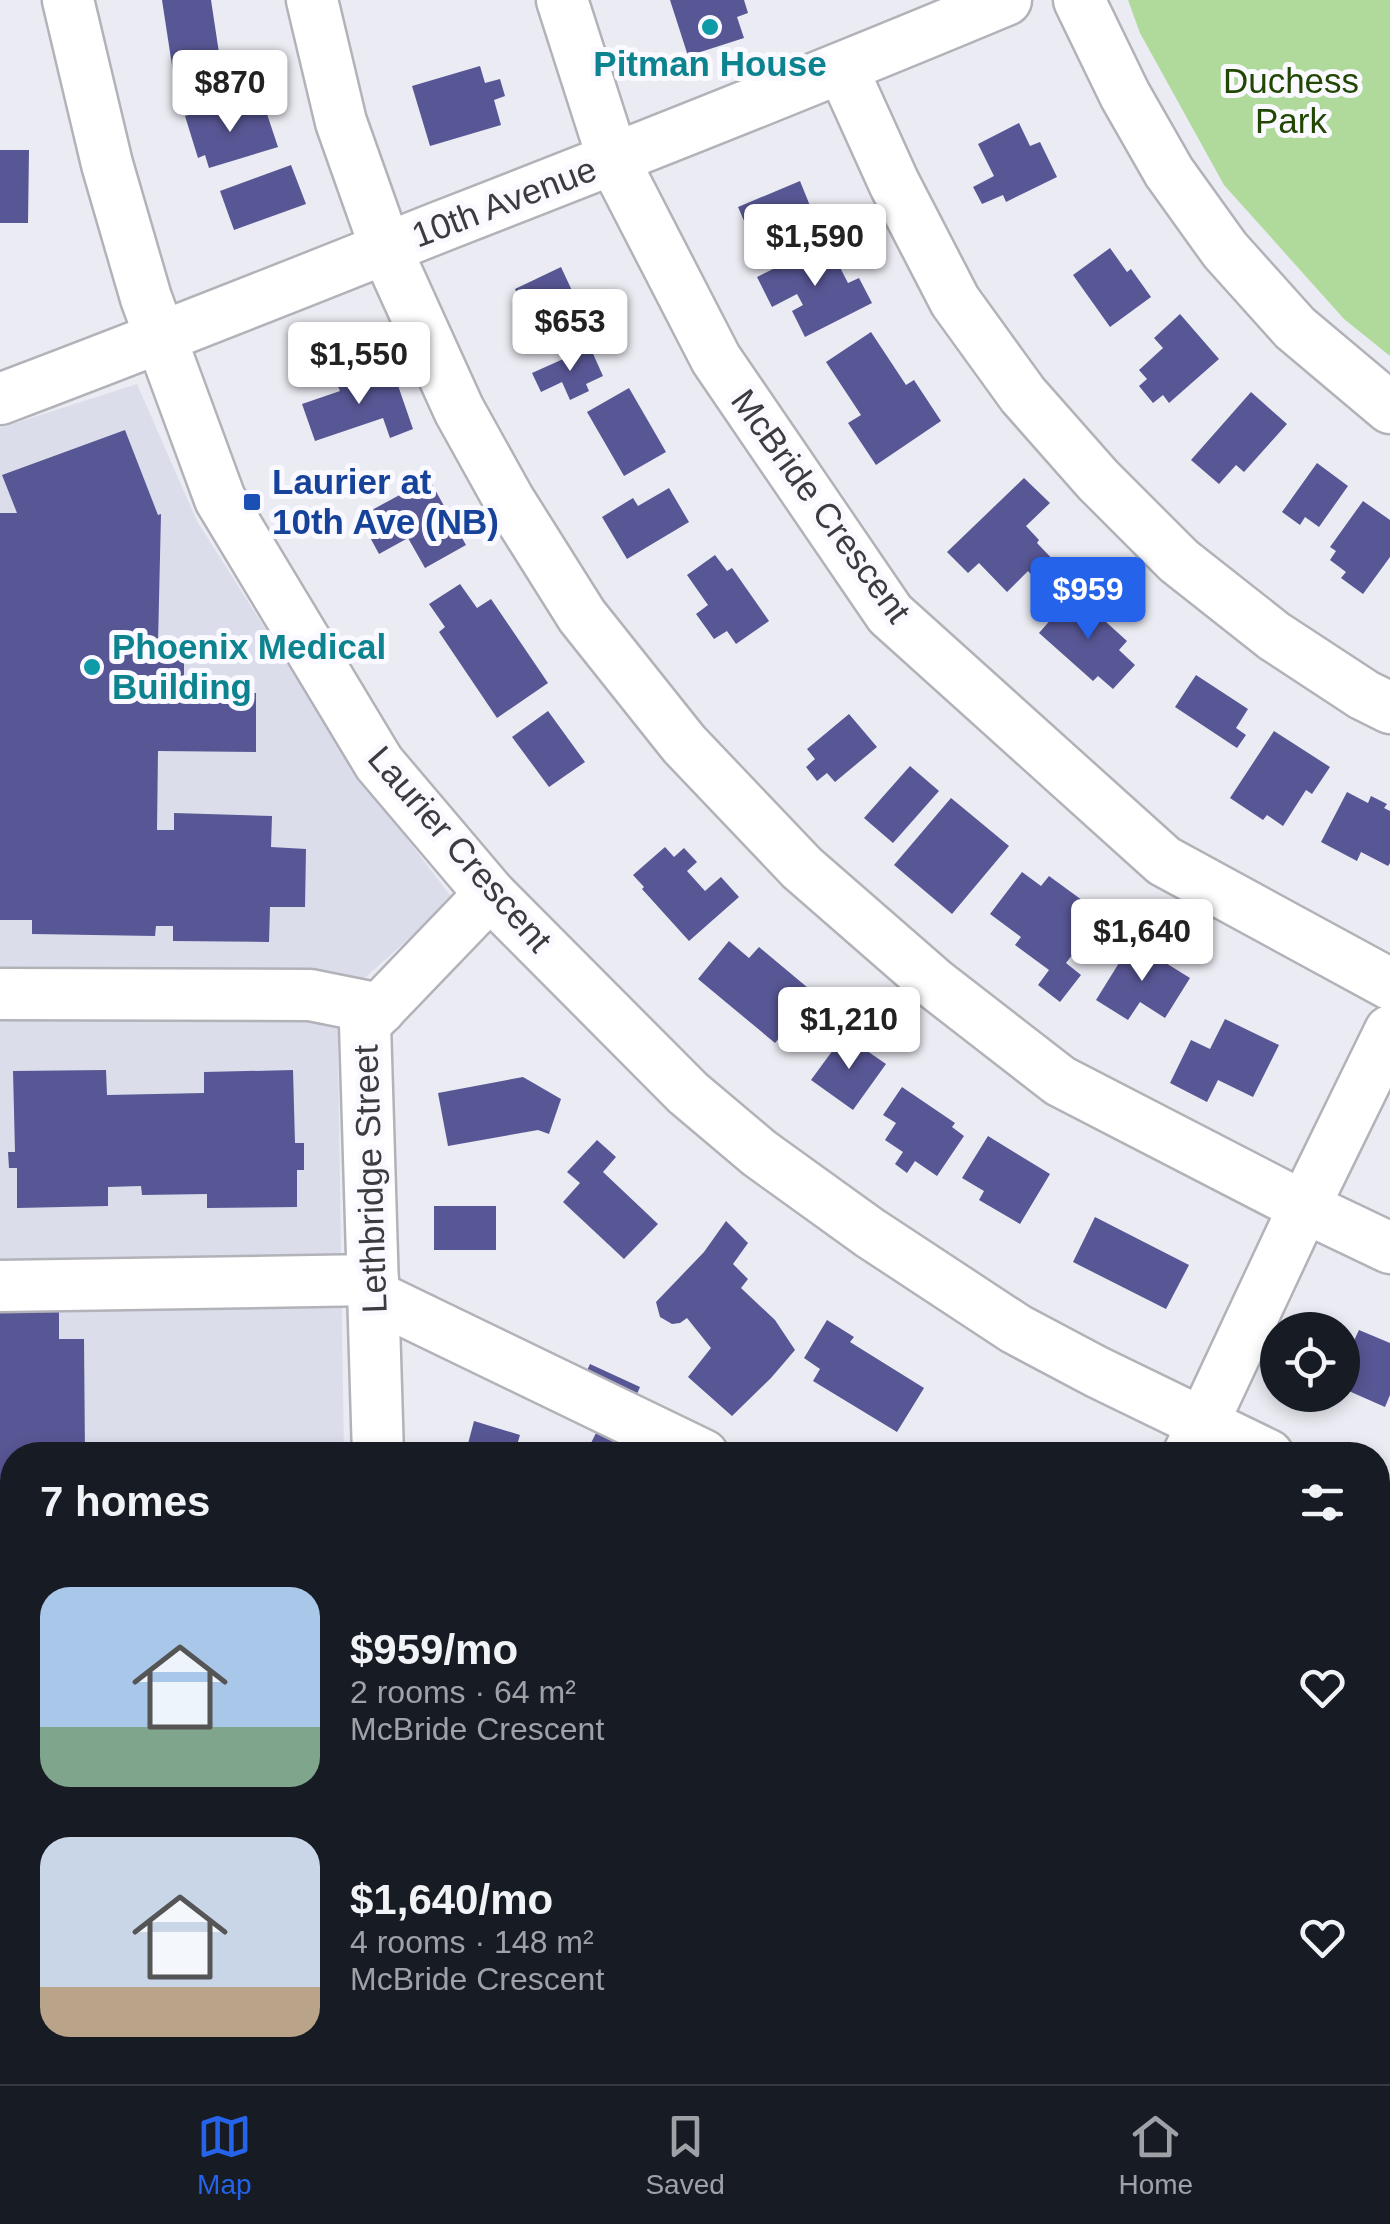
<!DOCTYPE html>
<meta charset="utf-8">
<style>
body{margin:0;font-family:Helvetica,sans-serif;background:#242831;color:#f1f3f6;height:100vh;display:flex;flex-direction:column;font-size:38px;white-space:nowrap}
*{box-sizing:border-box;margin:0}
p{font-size:32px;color:#9ea1a6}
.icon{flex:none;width:55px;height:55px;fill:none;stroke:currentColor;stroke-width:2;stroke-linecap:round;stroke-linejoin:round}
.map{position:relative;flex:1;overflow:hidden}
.panel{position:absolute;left:0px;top:1442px;width:1390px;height:642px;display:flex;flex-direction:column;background:#171b24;border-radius:40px 40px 0 0;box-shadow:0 5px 15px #0003}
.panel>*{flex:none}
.fabs{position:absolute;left:1260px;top:1312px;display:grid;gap:20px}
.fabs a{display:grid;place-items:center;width:100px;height:100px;border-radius:50%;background:#171b24;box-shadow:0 5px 15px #0003;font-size:50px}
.price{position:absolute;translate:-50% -85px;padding:0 22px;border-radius:10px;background:#fff;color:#222;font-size:32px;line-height:65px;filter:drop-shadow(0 2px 5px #0008)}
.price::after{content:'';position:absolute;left:50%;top:60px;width:30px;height:22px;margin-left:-15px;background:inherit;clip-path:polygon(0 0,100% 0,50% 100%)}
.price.on{background:#2563eb;color:#fff}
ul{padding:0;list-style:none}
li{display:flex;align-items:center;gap:30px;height:250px;padding:0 40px}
li span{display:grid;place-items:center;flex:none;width:280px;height:200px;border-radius:30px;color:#555}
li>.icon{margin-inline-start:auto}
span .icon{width:120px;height:120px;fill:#fffc;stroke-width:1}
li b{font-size:42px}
h2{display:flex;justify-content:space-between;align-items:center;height:120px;padding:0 40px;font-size:42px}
.menu{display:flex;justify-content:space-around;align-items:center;height:140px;border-top:2px solid #363941;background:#171b24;font-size:28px;color:#9ea1a6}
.menu a{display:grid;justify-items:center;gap:5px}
.menu .on{color:#2563eb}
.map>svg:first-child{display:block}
.built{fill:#dcddeb}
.green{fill:#b0da9b}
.building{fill:#585795}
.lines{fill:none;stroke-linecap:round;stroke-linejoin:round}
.minor-casing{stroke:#b2b2b9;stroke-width:55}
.minor{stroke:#fff;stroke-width:50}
.culture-dot{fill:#0f9aa8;stroke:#f9f9ff;stroke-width:4}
.transit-dot{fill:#1a4fb4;stroke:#f9f9ff;stroke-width:4}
.labels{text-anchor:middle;stroke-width:10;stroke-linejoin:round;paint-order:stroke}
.culture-label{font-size:35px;font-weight:bold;fill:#0d838f;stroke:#f9f9ff}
.park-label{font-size:35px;fill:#214703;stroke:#f9f9ff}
.street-label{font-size:35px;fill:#3c3c3f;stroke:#f9f9ff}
.transit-label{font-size:35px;font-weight:bold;fill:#164399;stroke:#f9f9ff;text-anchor:start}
</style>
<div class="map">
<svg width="1390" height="2084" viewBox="0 0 1390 2084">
<rect width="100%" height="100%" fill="#ebebf3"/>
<!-- built -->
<polygon class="built" points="137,384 197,521 356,772 453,899 349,992 338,1050 344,1455 12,1455 12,2072 342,2072 342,2084 0,2084 0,428"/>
<!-- green -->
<polygon class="green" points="1128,0 1390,0 1390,356 1344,319 1224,185 1140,33"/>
<!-- building -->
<g class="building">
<polygon points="162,0 211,0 221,66 173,72"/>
<polygon points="670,0 744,0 748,13 737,17 744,38 688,56"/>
<polygon points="480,66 485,83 500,79 505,96 494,100 501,125 430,146 412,86"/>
<polygon points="225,104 230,119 265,108 278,147 209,168 205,155 198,158 185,116"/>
<polygon points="1019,123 1030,146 1040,142 1057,177 1006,202 1003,195 982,204 973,187 994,176 978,144"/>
<polygon points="0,150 29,150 28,223 0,223"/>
<polygon points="291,165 306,204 234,230 220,191"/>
<polygon points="800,181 817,223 766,244 760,227 749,232 738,207"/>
<polygon points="827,242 848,283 859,278 872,303 805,337 792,311 803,305 797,294 772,307 757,277"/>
<polygon points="1110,248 1127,272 1131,269 1151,297 1110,327 1073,275"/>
<polygon points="561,267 588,325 543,347 515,289"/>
<polygon points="1180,314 1219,359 1169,403 1163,395 1153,403 1139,386 1147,379 1139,370 1163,348 1154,338"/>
<polygon points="871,332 906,385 914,380 941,421 876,465 848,423 861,415 826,362"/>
<polygon points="590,347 603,376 586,384 589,391 570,400 562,382 541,392 532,373"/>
<polygon points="393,371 413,429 390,438 383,418 315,441 302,404 340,391 336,382 356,375 359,382"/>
<polygon points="629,388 666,452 624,476 587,412"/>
<polygon points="1251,392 1287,424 1244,472 1236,465 1219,484 1191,460"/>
<polygon points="125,430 158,515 161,514 158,643 184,643 184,691 256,693 256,752 158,751 157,830 174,830 174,813 272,816 271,847 306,849 305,907 270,907 269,942 173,941 173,926 156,926 155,936 32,934 32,920 0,920 0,513 17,513 2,475"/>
<polygon points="1317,463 1348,486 1319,527 1305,517 1300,525 1282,512"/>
<polygon points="1024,478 1050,503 1026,526 1039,540 1037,543 1062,569 1043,588 1028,571 1007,592 979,563 968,573 947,552"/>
<polygon points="429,479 466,545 425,568 408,538 379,554 359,517"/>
<polygon points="669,488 689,522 627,559 602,517 633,498 638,506"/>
<polygon points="1363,501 1390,520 1390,557 1363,594 1341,578 1346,572 1330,560 1336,551 1330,547"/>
<polygon points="715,555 727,571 732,568 769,621 736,644 727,631 714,639 696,614 708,605 687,575"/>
<polygon points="460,584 477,608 491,599 548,683 497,718 439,632 445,627 429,604"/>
<polygon points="1074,593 1127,641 1119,650 1135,665 1113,689 1098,676 1093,681 1039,633"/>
<polygon points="1196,675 1248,709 1236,728 1246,735 1237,748 1175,707"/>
<polygon points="548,711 585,762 549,787 512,737"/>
<polygon points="849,714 877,747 835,782 827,773 817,781 806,767 815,759 807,749"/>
<polygon points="1274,731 1330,767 1312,794 1306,790 1283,826 1267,815 1263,820 1230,798"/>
<polygon points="910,766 939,791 893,843 864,818"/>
<polygon points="1347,792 1368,803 1371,796 1387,804 1384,808 1390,811 1390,863 1388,866 1361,852 1357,861 1321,842"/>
<polygon points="951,798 1009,846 952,914 894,865"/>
<polygon points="665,847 674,857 684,848 697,862 687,871 705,891 721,877 739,897 689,941 642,889 644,887 633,875"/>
<polygon points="1022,872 1041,886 1049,876 1086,903 1073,921 1089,933 1066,963 1081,975 1060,1002 1038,985 1049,970 1015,945 1021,937 990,914"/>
<polygon points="729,941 749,958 759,947 826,1003 804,1029 794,1020 775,1043 698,979"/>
<polygon points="1132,942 1190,978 1165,1018 1140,1002 1128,1020 1096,1000"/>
<polygon points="1225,1019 1279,1045 1253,1097 1218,1080 1207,1102 1170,1083 1191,1040 1210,1049"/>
<polygon points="844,1035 886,1064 853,1110 811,1080"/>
<polygon points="106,1070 107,1095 204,1093 204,1072 293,1070 295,1143 304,1143 304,1170 297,1170 297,1207 207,1208 207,1194 142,1195 141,1186 108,1187 108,1206 17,1208 17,1168 9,1168 8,1152 15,1152 13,1071"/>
<polygon points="523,1077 561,1099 549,1134 538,1130 448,1146 438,1093"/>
<polygon points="902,1087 955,1123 952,1127 964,1136 937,1176 915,1161 907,1173 895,1164 903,1152 885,1140 896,1123 883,1115"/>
<polygon points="988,1136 1050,1174 1020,1224 979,1200 984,1191 962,1178"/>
<polygon points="597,1140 616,1157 603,1172 658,1224 624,1259 563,1202 580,1183 567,1172"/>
<rect x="434" y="1206" width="62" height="44"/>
<polygon points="1095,1217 1189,1265 1166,1309 1073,1262"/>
<polygon points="726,1221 748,1243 733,1264 748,1279 741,1288 775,1320 795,1350 771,1378 732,1416 688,1377 711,1348 687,1318 680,1323 672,1324 660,1317 656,1302 704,1252"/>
<polygon points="59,1310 59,1339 84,1339 85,1455 12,1455 12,1581 0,1581 0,1311"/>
<polygon points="827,1320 854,1337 850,1342 924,1388 897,1432 813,1381 820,1369 804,1358"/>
<polygon points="1359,1330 1390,1343 1390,1395 1385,1407 1342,1388 1342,1366"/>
<polygon points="590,1364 640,1387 634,1401 584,1377"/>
<polygon points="474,1421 520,1435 514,1455 465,1455"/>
<polygon points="597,1431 618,1441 611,1455 585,1455"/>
<rect x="0" y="1727" width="12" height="260"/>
<polygon points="531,2072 595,2072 590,2084 526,2084"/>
<polygon points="647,2072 662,2072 687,2084 642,2084"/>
<polygon points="1069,2072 1112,2072 1112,2076 1070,2081"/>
<polygon points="1154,2072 1206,2072 1201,2084 1149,2084"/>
</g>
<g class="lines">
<!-- minor casing -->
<g class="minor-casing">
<g id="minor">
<polyline points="68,0 107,164 146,298 220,499 379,763 490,894 688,1093 759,1153 870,1233 1016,1329 1097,1372 1268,1455"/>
<polyline points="312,0 341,122 386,249 459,410 509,500 582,616 684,744 802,868 935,984 1060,1081 1304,1207 1390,1248"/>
<polyline points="562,0 613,159 716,359 890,614 1164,861 1390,984"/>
<polyline points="1079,0 1125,95 1169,172 1225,250 1295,328 1390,408"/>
<polyline points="842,68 894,183 955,301 1023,395 1098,480 1179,561 1274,636 1364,695 1390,708"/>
<path d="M0,399c146,-55 292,-113 437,-171 190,-74 380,-149 569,-228"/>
<polyline points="0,994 310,995 380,1009"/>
<polyline points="0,1286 373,1280"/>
<polyline points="374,1296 703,1455"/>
<polyline points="378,1455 365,1024 490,894"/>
<polyline points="1188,1455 1304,1207 1390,1031"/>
<polyline points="1378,1508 1390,1514"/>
<polyline points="0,1638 12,1638"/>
<polyline points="1378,1776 1390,1782"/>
<polyline points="1378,2046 1390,2052"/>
<polyline points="877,2072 900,2084"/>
<polyline points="375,2084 375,2072"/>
</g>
</g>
<!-- minor -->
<use href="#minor" class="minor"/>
</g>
<!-- markers -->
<g class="culture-dot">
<circle cx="710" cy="27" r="10"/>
<circle cx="92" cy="667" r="10"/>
</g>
<rect class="transit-dot" x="242" y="492" width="20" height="20" rx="5"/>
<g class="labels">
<!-- culture labels -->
<g class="culture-label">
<text x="710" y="76">Pitman House</text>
<text x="112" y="659" text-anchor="start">Phoenix Medical<tspan x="112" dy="40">Building</tspan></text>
</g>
<!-- park labels -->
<g class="park-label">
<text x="1291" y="93">Duchess<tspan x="1291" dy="40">Park</tspan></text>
</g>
<!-- street labels -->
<g class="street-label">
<text transform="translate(504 202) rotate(-21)" y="12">10th Avenue</text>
<text transform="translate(821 506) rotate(54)" y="12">McBride Crescent</text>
<text transform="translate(460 849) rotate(49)" y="12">Laurier Crescent</text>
<text transform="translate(370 1179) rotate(-92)" y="12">Lethbridge Street</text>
</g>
<!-- transit labels -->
<g class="transit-label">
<text x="272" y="494">Laurier at<tspan x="272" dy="40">10th Ave (NB)</tspan></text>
</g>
</g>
</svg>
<div class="fabs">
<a><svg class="icon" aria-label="locate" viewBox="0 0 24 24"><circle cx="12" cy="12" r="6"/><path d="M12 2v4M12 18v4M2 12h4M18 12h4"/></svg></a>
</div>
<b class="price" style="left:230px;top:135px">$870</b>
<b class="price" style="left:815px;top:289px">$1,590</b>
<b class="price" style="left:570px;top:374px">$653</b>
<b class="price" style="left:359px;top:407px">$1,550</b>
<b class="price on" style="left:1088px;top:642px">$959</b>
<b class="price" style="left:1142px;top:984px">$1,640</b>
<b class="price" style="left:849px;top:1072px">$1,210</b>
<section class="panel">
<h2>7 homes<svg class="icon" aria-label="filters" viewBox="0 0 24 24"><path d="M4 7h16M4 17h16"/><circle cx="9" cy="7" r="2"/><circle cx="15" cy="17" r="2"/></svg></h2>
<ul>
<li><span style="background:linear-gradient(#a9c7e8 70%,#7fa58c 0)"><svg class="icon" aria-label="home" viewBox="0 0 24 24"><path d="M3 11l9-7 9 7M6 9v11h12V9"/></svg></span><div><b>$959/mo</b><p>2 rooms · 64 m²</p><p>McBride Crescent</p></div><svg class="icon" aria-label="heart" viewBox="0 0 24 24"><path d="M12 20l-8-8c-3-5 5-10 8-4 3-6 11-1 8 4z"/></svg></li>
<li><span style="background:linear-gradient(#c9d6e8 75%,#b9a48a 0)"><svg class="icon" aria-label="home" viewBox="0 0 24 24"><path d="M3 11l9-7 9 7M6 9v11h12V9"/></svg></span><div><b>$1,640/mo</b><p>4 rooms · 148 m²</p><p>McBride Crescent</p></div><svg class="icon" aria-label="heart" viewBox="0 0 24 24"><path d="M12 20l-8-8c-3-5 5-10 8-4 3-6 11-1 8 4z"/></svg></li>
</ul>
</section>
</div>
<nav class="menu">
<a class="on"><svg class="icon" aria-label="map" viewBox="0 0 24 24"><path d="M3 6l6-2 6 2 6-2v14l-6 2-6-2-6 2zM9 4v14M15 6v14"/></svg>Map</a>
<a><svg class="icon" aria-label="saved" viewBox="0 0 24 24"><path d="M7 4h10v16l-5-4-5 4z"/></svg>Saved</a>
<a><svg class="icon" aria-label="home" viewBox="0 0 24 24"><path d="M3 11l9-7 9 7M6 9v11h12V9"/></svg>Home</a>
</nav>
